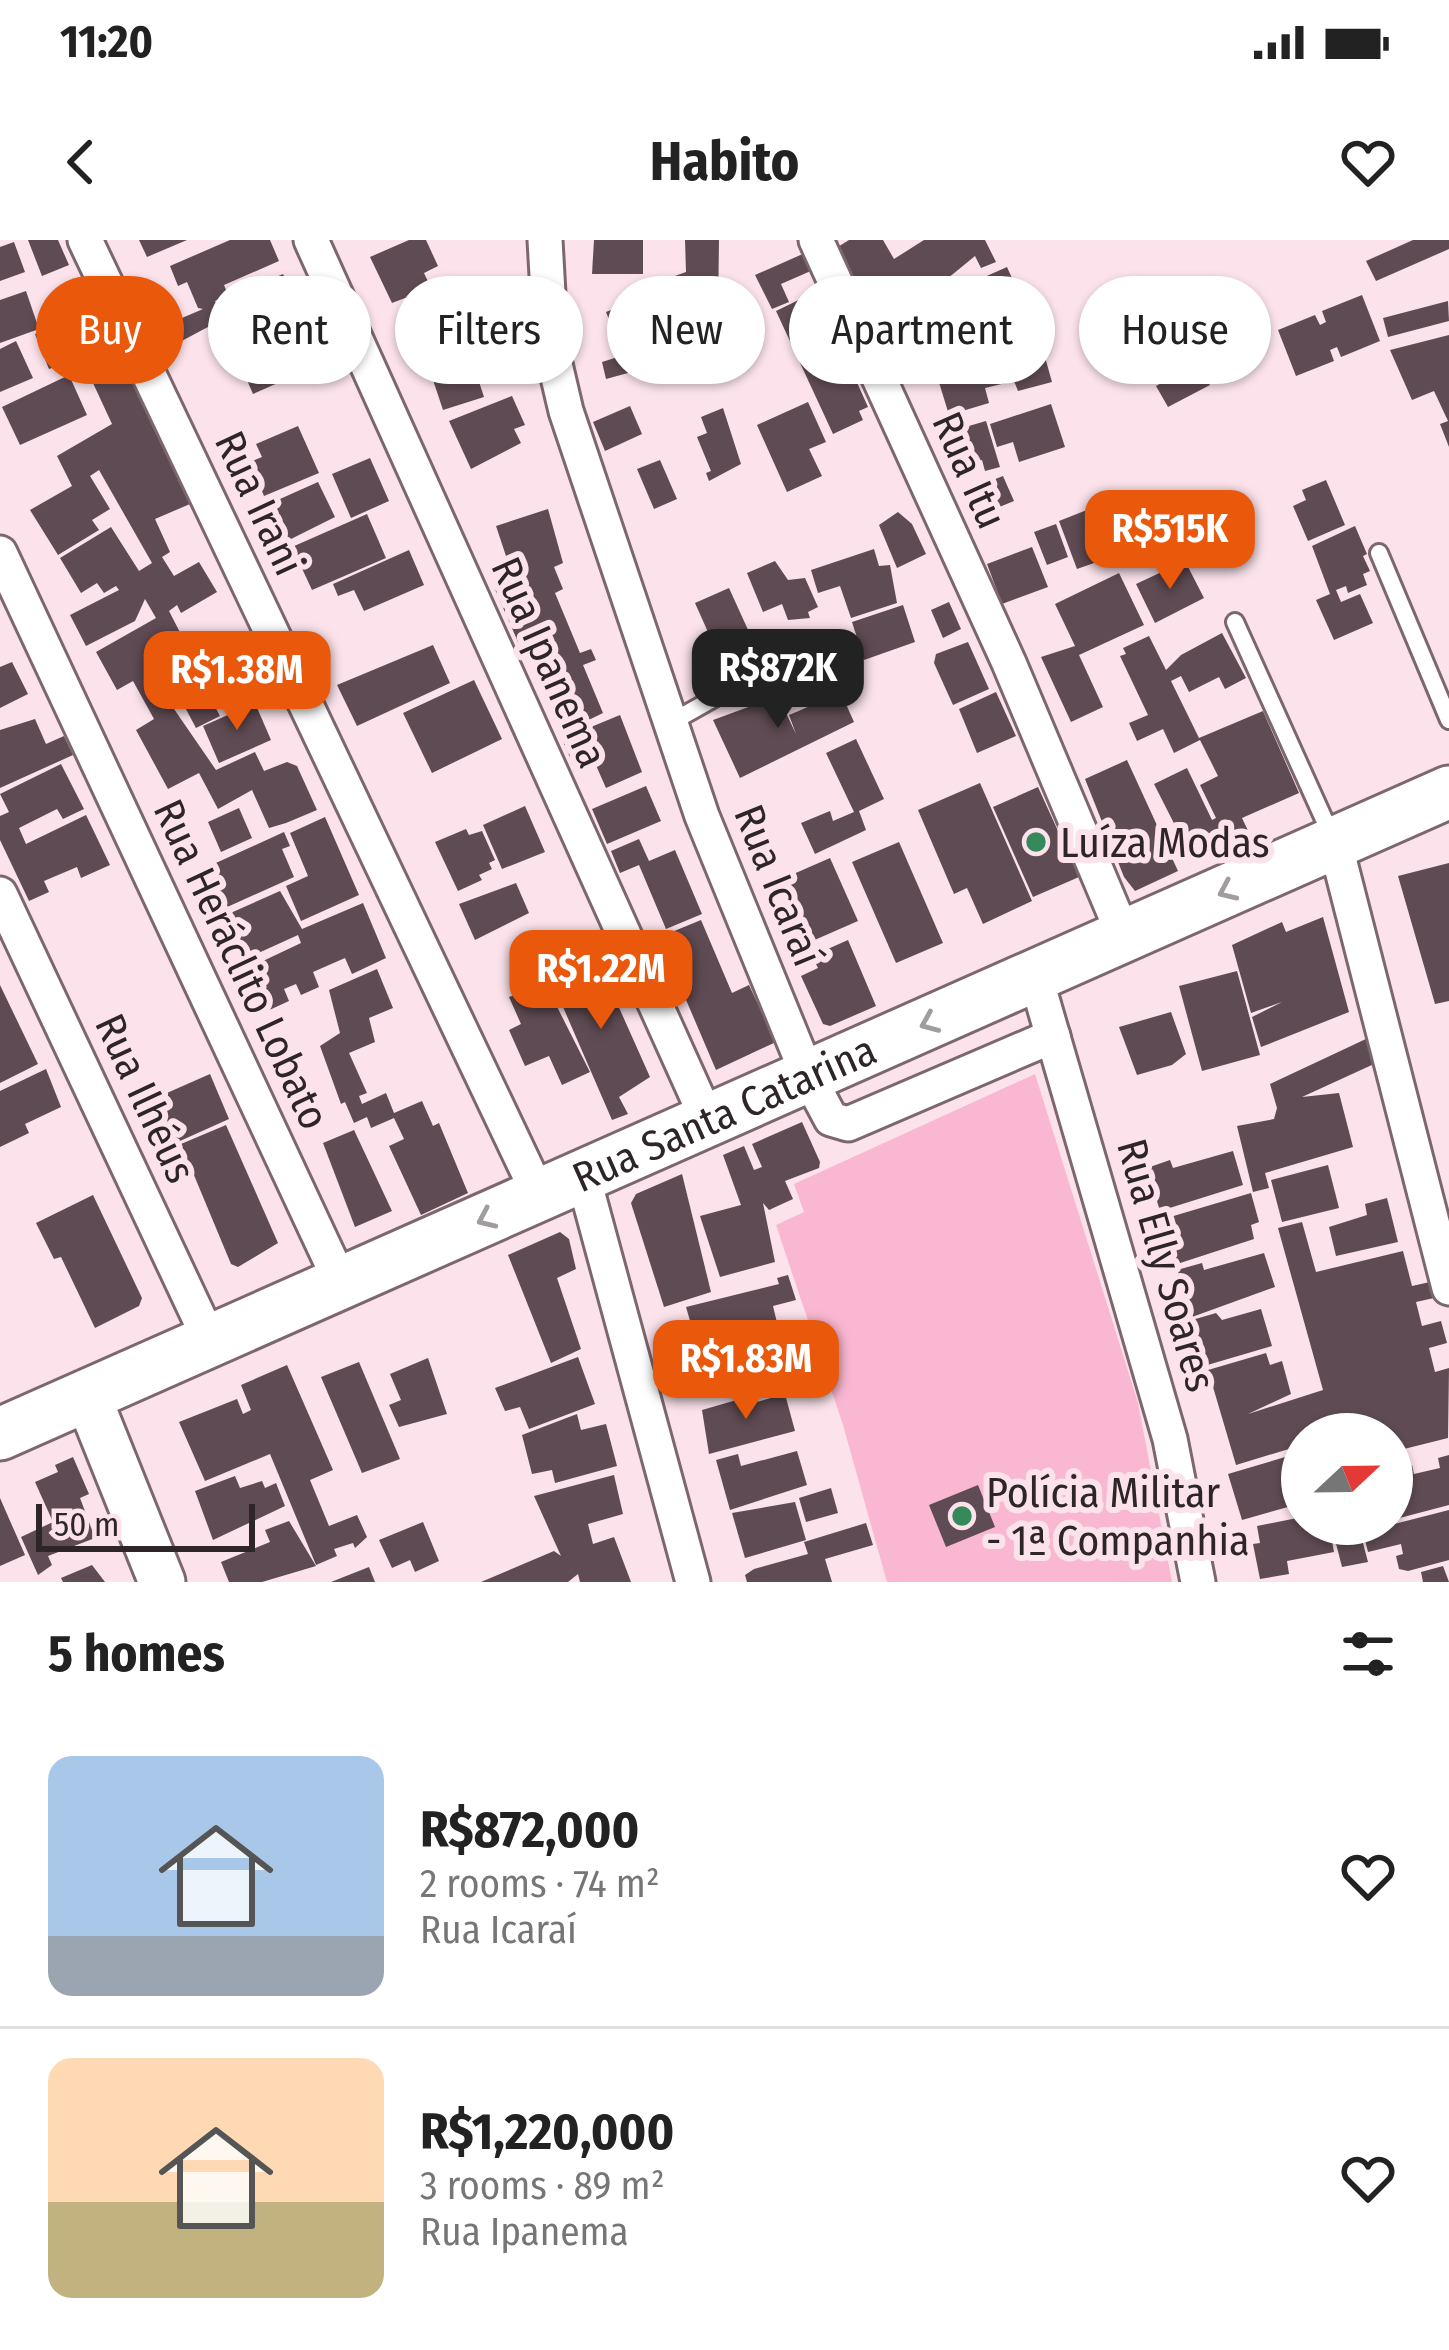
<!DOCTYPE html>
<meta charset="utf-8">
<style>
body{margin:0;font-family:"Fira Sans Condensed",sans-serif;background:#f6f6f6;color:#222;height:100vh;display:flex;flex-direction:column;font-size:45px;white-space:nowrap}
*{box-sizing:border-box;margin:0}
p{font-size:39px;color:#767676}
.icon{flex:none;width:66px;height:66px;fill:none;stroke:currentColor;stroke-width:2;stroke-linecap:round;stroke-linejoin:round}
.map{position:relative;height:1342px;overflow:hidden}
.sheet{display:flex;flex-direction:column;background:#fff;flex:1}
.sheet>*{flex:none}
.banner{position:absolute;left:36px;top:36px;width:1377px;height:108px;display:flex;gap:24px}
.needle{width:78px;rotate:68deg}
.tools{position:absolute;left:1281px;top:1173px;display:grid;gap:24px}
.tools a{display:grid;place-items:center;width:132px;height:132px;border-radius:50%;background:#fff;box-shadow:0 3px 9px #0004;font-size:60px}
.scale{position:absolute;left:36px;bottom:30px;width:219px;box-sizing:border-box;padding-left:12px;border:6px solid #2e2528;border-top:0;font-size:33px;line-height:42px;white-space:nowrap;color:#2e2528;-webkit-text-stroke:9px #fbe2eb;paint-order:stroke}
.price{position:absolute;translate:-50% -102px;padding:0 27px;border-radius:24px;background:#ea580c;color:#fff;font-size:39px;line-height:78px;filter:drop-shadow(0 3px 6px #0008)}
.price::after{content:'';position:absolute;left:50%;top:72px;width:36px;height:27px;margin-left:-18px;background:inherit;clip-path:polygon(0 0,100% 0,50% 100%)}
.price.selected{background:#222;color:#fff}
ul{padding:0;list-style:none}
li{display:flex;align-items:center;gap:36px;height:300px;padding:0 48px}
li+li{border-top:3px solid #e0e0e0}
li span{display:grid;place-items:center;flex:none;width:336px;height:240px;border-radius:24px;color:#555}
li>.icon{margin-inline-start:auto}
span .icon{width:144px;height:144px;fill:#fffc;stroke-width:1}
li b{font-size:51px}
h2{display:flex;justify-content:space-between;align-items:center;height:144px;padding:0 48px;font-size:51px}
.chip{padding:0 42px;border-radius:54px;background:#fff;box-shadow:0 3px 9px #0004;font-size:42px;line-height:108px}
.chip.selected{background:#ea580c;color:#fff}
.status{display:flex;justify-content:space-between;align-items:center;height:84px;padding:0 60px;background:#fff;direction:ltr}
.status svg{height:33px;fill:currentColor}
header{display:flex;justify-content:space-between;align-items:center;height:156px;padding:0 48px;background:#fff;font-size:54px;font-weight:700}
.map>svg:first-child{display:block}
.green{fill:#fab7d1}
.building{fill:#5f4b53}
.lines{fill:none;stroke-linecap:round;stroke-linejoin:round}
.lane-casing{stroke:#7d676f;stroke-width:22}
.street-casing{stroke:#7d676f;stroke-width:39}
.secondary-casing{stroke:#7d676f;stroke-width:51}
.primary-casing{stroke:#7d676f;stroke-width:57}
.lane{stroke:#fff;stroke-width:16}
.street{stroke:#fff;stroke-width:33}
.secondary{stroke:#fff;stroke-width:45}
.primary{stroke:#fff;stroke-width:51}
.oneway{stroke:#a19d9e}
.poi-dot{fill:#35895b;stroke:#fbe2eb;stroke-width:4.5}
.labels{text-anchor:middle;stroke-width:12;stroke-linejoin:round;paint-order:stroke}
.street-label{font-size:42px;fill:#2e2528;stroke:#fbe2eb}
.poi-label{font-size:42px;fill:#2e2528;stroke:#fbe2eb;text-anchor:start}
</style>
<div class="status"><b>11:20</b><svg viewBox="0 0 49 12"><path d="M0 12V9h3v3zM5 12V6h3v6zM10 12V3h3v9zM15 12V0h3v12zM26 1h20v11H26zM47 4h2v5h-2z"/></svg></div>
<header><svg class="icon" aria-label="back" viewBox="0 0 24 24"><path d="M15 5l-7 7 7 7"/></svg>Habito<svg class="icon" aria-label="heart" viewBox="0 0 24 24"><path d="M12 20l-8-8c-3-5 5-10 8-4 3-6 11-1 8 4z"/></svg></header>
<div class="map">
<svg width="1449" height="1342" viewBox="0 0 1449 1342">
<rect width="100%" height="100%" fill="#fbe2eb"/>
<!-- green -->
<polygon class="green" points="1035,834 1138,1163 1172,1342 887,1342 843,1185 776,985 804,972 794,944"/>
<!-- building -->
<g class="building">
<polygon points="28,0 58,0 69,25 42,36"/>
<polygon points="139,0 187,0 147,17"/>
<polygon points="230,0 270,0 279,21 224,45 228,55 215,61 223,79 176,104 168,84 203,69 198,68 187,42 178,46 170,26"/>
<polygon points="409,0 426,0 438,26 424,33 431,48 392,63 370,17"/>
<polygon points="594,0 643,0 643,34 592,34"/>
<polygon points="685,0 719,0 718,73 622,111 606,72 664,49 661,41 686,32"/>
<polygon points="849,0 883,0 894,19 924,0 985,0 996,22 981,28 975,16 942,43 894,65 876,38 857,50 833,10"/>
<polygon points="1413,0 1449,0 1449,9 1376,41 1366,21"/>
<polygon points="14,2 25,32 0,41 0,7"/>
<polygon points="805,13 813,30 781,44 789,62 772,69 755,35"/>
<polygon points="1007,27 1023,63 993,75 998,86 955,105 935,59"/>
<polygon points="283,34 302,80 256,100 249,86 236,92 222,61"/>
<polygon points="26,51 39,89 0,103 0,60"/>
<polygon points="817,51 849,121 841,124 848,141 855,138 868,167 859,171 863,180 833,194 776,71"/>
<polygon points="1362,55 1380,101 1341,117 1337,107 1330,110 1334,121 1296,136 1278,90 1315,75 1320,85 1326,82 1322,71"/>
<polygon points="430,60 446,104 423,112 408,68"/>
<polygon points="1448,61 1449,81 1388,97 1383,78"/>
<polygon points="86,77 100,111 49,129 35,94"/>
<polygon points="304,82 323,123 253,154 235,112"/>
<polygon points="1449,95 1449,207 1440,184 1448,181 1434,151 1412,160 1390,110"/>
<polygon points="16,101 33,138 0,152 0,109"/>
<polygon points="1005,108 1009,121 1043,110 1052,142 1018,151 1014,141 985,148 989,163 949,175 934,126"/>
<polygon points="122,112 190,264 155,279 170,312 162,317 174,336 199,322 217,352 181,373 177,365 169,371 187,406 156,421 179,466 174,469 216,530 255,512 264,531 287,522 297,526 317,570 286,583 269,588 252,550 218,569 199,533 168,549 136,490 154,479 133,441 117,450 96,412 156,378 145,359 135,381 86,406 70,375 119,350 116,346 104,353 97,343 81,353 60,318 111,287 139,331 152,323 99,230 90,236 110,269 92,280 99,290 58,315 30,270 72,246 57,216 112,184 86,128"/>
<polygon points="630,113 639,130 606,139 602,122"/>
<polygon points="470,114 484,157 443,170 429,128"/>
<polygon points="1198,123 1210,145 1168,167 1156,146"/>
<polygon points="69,135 87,175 20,205 2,167"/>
<polygon points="512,156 525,185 514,189 521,203 471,229 449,181"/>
<polygon points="808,162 826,202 809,209 822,236 787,252 757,185"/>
<polygon points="1051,164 1065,207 1019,222 1013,202 997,207 990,184"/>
<polygon points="630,166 642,194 605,211 593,182"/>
<polygon points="723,168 741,224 709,241 706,233 711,231 697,197 707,193 701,177"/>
<polygon points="986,181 1000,227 985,231 982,220 948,230 938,195 953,185 955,190"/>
<polygon points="298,186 319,233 264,256 250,222 262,217 256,204"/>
<polygon points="370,218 389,261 351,278 332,234"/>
<polygon points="660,220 677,259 654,269 637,229"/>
<polygon points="1003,236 1014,261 975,277 965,251"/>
<polygon points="1326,240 1345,285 1308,301 1293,266 1306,260 1302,250"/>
<polygon points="318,242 335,277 289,300 271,263"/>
<polygon points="1097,266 1103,282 1138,269 1151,303 1077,329 1059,281"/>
<polygon points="548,269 563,323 554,327 563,349 555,353 580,413 591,409 596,420 583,425 603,473 570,489 531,398 518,402 494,347 514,340 496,286"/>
<polygon points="898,272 912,284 926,314 897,328 879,285"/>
<polygon points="367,274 386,318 312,350 292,307"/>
<polygon points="1056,284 1068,317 1047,325 1034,292"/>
<polygon points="1355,286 1367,314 1363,316 1370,331 1363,334 1367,345 1348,353 1346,346 1336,350 1341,362 1360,354 1373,383 1334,400 1316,360 1330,354 1312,306"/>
<polygon points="1032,307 1048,347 1002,364 987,324"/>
<polygon points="874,309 879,326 890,325 897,363 851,378 840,346 818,353 811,330"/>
<polygon points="409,310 424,345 364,371 354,350 338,356 333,344"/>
<polygon points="775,321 788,340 805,338 818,367 808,372 810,378 788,380 782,364 763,372 747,333"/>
<polygon points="1185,321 1204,358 1155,383 1136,344"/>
<polygon points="1119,333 1144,385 1079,415 1103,467 1071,482 1041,417 1075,406 1055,364"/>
<polygon points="729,348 759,414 725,430 695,363"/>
<polygon points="949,362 961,389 943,398 931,370"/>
<polygon points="903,365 915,402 864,420 852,382"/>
<polygon points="231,392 242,429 205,448 220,476 196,488 171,441 177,438 170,424"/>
<polygon points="1222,393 1246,438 1225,449 1219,437 1189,452 1181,436 1171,441 1199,498 1263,471 1299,553 1242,578 1252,599 1231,608 1225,594 1188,611 1154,544 1187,528 1212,580 1216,578 1200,545 1218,536 1200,500 1174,513 1163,489 1137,501 1129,483 1148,475 1120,416 1126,414 1123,408 1149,396 1166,430 1181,415"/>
<polygon points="968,402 989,449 953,465 934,423 936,414"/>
<polygon points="433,405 450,443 357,486 337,445"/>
<polygon points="12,422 28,454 0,468 0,427"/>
<polygon points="474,440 502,499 432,533 403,473"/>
<polygon points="996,452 1016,496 977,513 959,469"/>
<polygon points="841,453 854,482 740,538 713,480 778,456 796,494 789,475"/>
<polygon points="255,463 271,500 219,523 203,486"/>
<polygon points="620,475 642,532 606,548 591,514 572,522 562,499"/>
<polygon points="35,479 46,504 64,496 73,515 0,548 0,490"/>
<polygon points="856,499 884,559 859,571 866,590 815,614 801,583 830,571 833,581 854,572 826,513"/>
<polygon points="1127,520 1178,631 1135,651 1124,637 1085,539"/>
<polygon points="61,524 84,569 63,579 57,569 19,588 26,604 86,575 110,625 81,638 77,627 44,641 49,652 29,661 0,600 0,576 9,572 0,554"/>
<polygon points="980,543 1032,661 983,684 967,648 954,654 918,570"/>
<polygon points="646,546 661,581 607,604 592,569"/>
<polygon points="1038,547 1079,637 1033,657 993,567"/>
<polygon points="525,566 545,612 502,629 483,585"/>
<polygon points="239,568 252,598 221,612 208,582"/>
<polygon points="325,577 359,655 301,681 286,646 308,636 290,593"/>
<polygon points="466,589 469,595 482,591 495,620 489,623 492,629 479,635 482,640 458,651 435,602"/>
<polygon points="284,592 290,606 282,609 294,637 225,668 207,627"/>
<polygon points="639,599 649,621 675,610 702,674 666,689 639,625 620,633 611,611"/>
<polygon points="899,602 943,703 896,723 852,622"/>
<polygon points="830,618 858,681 810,702 782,639"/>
<polygon points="1449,623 1449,761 1435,764 1398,636"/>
<polygon points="516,643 529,673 475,700 459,664"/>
<polygon points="280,651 302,689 363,663 386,718 352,734 345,718 313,732 319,747 301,755 296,744 284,749 289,761 265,772 246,729 301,703 298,695 245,719 226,675"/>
<polygon points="1323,677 1349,772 1261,807 1252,777 1282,762 1251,773 1232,705 1282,682 1286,692"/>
<polygon points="701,680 732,753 749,745 776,802 716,830 672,727 664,730 650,701"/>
<polygon points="848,700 876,766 830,786 823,784 801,736 818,728 812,716"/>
<polygon points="596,716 650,837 619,857 628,874 612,880 550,737"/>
<polygon points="377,729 393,768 369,778 375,802 349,813 367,853 359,856 362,864 386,853 394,873 422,861 433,886 439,883 468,953 421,975 389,906 404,899 394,878 371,888 367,877 354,883 345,862 341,864 320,806 340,793 329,750"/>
<polygon points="1237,731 1260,815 1202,831 1179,746"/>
<polygon points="545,743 590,832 562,845 549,816 525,826 509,790 521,784 509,757"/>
<polygon points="0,745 38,824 0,843"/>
<polygon points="1171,772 1186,814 1172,825 1137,835 1119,787"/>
<polygon points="1368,798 1374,824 1302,857 1339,853 1353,907 1265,933 1269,948 1253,952 1237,886 1274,879 1277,868 1270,844"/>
<polygon points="46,829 61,867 25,884 29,893 0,907 0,851"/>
<polygon points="210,834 229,879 171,905 151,860"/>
<polygon points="802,882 820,922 819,928 785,941 793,959 769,970 763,963 775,1022 720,1037 700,976 741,965 723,915 744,906 754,930 762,927 752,904"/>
<polygon points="226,885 278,1003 238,1027 231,1024 181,904"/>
<polygon points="354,890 392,971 355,987 323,903"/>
<polygon points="177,906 190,935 169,944 156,915"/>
<polygon points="1233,911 1243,945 1160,971 1147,928 1170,920 1173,928"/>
<polygon points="1328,925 1339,968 1282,982 1271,940"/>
<polygon points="682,934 711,1052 664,1067 631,963 636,954"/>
<polygon points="1251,953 1259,982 1251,985 1254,999 1174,1025 1160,980"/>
<polygon points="93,955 142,1058 139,1066 95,1088 61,1017 54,1019 36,983"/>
<polygon points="1387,958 1398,1002 1336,1016 1329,987 1367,975 1365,964"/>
<polygon points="1302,982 1316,1032 1403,1011 1412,1046 1430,1042 1434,1058 1416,1062 1422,1086 1441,1081 1447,1103 1429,1108 1435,1132 1449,1128 1448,1198 1392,1212 1392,1194 1302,1194 1302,1205 1236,1225 1208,1130 1266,1113 1270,1125 1282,1121 1291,1154 1248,1174 1323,1150 1278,988"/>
<polygon points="560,992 569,999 576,1029 557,1038 581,1109 551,1123 508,1015"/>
<polygon points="1264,1013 1275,1047 1192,1077 1177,1030 1202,1023 1204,1030"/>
<polygon points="788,1035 796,1060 773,1066 779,1091 748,1101 746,1092 717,1100 719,1109 700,1115 686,1067 779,1044 777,1038"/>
<polygon points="1261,1069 1272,1106 1204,1126 1192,1080 1216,1073 1222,1080"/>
<polygon points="578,1117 595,1164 529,1189 520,1167 505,1171 495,1148"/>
<polygon points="428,1118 447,1174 399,1187 389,1165 401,1160 390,1134"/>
<polygon points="359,1122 400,1219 362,1233 321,1137"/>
<polygon points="287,1125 333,1230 310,1240 329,1286 357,1275 367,1297 355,1308 353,1303 334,1309 337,1316 316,1325 270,1214 205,1241 179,1182 237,1159 243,1174 251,1170 241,1145"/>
<polygon points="785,1154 795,1191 709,1214 702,1170 747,1157 750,1164"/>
<polygon points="577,1174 581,1190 606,1184 617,1226 555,1243 552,1230 532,1234 522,1195"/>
<polygon points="797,1211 807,1245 730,1270 716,1220 738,1214 741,1226"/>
<polygon points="1302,1212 1302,1263 1242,1280 1228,1234"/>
<polygon points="1449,1215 1449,1265 1392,1280 1392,1230 1412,1225 1414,1234 1440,1228 1438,1218"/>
<polygon points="73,1217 89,1254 80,1258 95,1298 48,1316 52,1325 38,1335 21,1297 53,1282 35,1242 58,1232 55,1225"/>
<polygon points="614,1235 623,1274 588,1284 593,1304 614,1297 631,1342 580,1342 578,1334 568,1342 481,1342 554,1311 561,1316 534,1256"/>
<polygon points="235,1236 240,1248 262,1241 265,1248 276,1243 285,1266 213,1300 195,1251"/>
<polygon points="978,1245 995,1287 946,1307 929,1265"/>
<polygon points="831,1248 838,1273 806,1282 799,1258"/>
<polygon points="0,1258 25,1315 0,1326"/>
<polygon points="795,1262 806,1300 745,1318 732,1273"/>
<polygon points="1449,1270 1449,1320 1408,1331 1399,1329 1396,1316 1403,1314 1401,1304 1368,1312 1363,1292"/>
<polygon points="1302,1277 1302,1284 1329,1284 1334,1312 1287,1321 1289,1334 1260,1339 1253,1304 1260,1303 1257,1286"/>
<polygon points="289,1281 316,1326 262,1342 229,1342 221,1322 270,1302 265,1290"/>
<polygon points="423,1282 439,1321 415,1332 410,1320 392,1328 379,1300"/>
<polygon points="866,1283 873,1305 825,1319 832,1342 747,1342 745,1335 754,1329 808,1314 804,1302"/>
<polygon points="1331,1284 1358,1284 1368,1322 1342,1327"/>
<polygon points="92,1325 105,1342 63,1342 61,1338"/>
<polygon points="1443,1326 1449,1342 1423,1342 1421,1332"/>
<polygon points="369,1327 375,1342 331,1342"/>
</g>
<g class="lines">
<!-- lane casing -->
<g class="lane-casing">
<g id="lane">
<polyline points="1379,313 1449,480"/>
<polyline points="1235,382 1332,597"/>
<polyline points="670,483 775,424"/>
</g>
</g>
<!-- street casing -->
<g class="street-casing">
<g id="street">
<polyline points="85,0 539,955"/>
<polyline points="311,0 708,881"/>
<polyline points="545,0 551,107 566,171 702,576 808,836 831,879 848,884 1053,796"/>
<polyline points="816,0 1009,423 1124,696"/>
<polyline points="0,313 341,1043"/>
<polyline points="1335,603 1449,1048"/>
<polyline points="0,654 210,1101"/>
<polyline points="1035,735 1170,1199 1198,1342"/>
<polyline points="583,936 693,1342"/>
</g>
</g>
<!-- secondary casing -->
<g class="secondary-casing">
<polyline id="secondary" points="87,1155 162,1342"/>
</g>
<!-- primary casing -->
<g class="primary-casing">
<g id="primary">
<path id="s1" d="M0,1194l1449,-642"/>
</g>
</g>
<!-- lane -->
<use href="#lane" class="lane"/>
<!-- street -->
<use href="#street" class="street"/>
<!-- secondary -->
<use href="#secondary" class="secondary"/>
<!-- primary -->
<use href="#primary" class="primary"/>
</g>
<!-- one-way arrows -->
<defs><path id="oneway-chevron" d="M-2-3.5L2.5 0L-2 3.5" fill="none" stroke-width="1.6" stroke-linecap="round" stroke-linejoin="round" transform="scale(3)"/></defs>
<g class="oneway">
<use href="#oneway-chevron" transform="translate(1227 651) rotate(156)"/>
<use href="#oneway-chevron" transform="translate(929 783) rotate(157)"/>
<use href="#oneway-chevron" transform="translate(486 979) rotate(156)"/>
</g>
<!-- markers -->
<g class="poi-dot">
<circle cx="1036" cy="602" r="12"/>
<circle cx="962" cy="1276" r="12"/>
</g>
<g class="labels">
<!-- street labels -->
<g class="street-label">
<text transform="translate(970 230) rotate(66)" y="15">Rua Itu</text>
<text transform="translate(260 263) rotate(65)" y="15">Rua Irani</text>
<text transform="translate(550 422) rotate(66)" y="15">Rua Ipanema</text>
<text transform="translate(779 645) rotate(68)" y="15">Rua Icaraí</text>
<text transform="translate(242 724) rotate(65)" y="15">Rua Heráclito Lobato</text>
<text transform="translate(146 858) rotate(65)" y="15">Rua Ilhéus</text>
<text dy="15" stroke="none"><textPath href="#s1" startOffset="792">Rua Santa Catarina</textPath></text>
<text transform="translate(1167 1025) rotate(74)" y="15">Rua Elly Soares</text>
</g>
<!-- poi labels -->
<g class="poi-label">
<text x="1060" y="617">Luíza Modas</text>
<text x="986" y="1267">Polícia Militar<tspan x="986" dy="48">- 1ª Companhia</tspan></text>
</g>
</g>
</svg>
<div class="tools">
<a><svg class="needle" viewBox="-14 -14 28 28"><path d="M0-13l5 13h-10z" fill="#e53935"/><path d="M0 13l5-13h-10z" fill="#767676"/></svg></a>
</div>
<div class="scale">50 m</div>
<b class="price" style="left:1170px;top:352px">R$515K</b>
<b class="price selected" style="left:778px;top:491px">R$872K</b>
<b class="price" style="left:237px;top:493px">R$1.38M</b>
<b class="price" style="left:601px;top:792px">R$1.22M</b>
<b class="price" style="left:746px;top:1182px">R$1.83M</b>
<div class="banner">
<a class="chip selected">Buy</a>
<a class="chip">Rent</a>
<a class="chip">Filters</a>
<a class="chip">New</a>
<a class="chip">Apartment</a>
<a class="chip">House</a>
</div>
</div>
<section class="sheet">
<h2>5 homes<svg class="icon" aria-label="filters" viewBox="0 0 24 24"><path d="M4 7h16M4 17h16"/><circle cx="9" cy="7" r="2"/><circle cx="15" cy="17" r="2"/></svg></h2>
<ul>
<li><span style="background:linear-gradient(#a9c7e8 75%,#9aa5b1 0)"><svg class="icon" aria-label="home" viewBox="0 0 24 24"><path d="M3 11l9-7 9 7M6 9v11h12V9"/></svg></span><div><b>R$872,000</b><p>2 rooms · 74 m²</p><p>Rua Icaraí</p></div><svg class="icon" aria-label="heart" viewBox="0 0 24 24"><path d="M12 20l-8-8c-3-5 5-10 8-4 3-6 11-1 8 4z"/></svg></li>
<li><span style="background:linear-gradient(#ffd9b3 60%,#c2b280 0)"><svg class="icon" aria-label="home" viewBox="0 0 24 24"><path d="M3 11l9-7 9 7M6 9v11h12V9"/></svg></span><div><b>R$1,220,000</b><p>3 rooms · 89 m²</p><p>Rua Ipanema</p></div><svg class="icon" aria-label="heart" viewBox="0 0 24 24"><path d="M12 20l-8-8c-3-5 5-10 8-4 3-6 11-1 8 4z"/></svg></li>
</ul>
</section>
